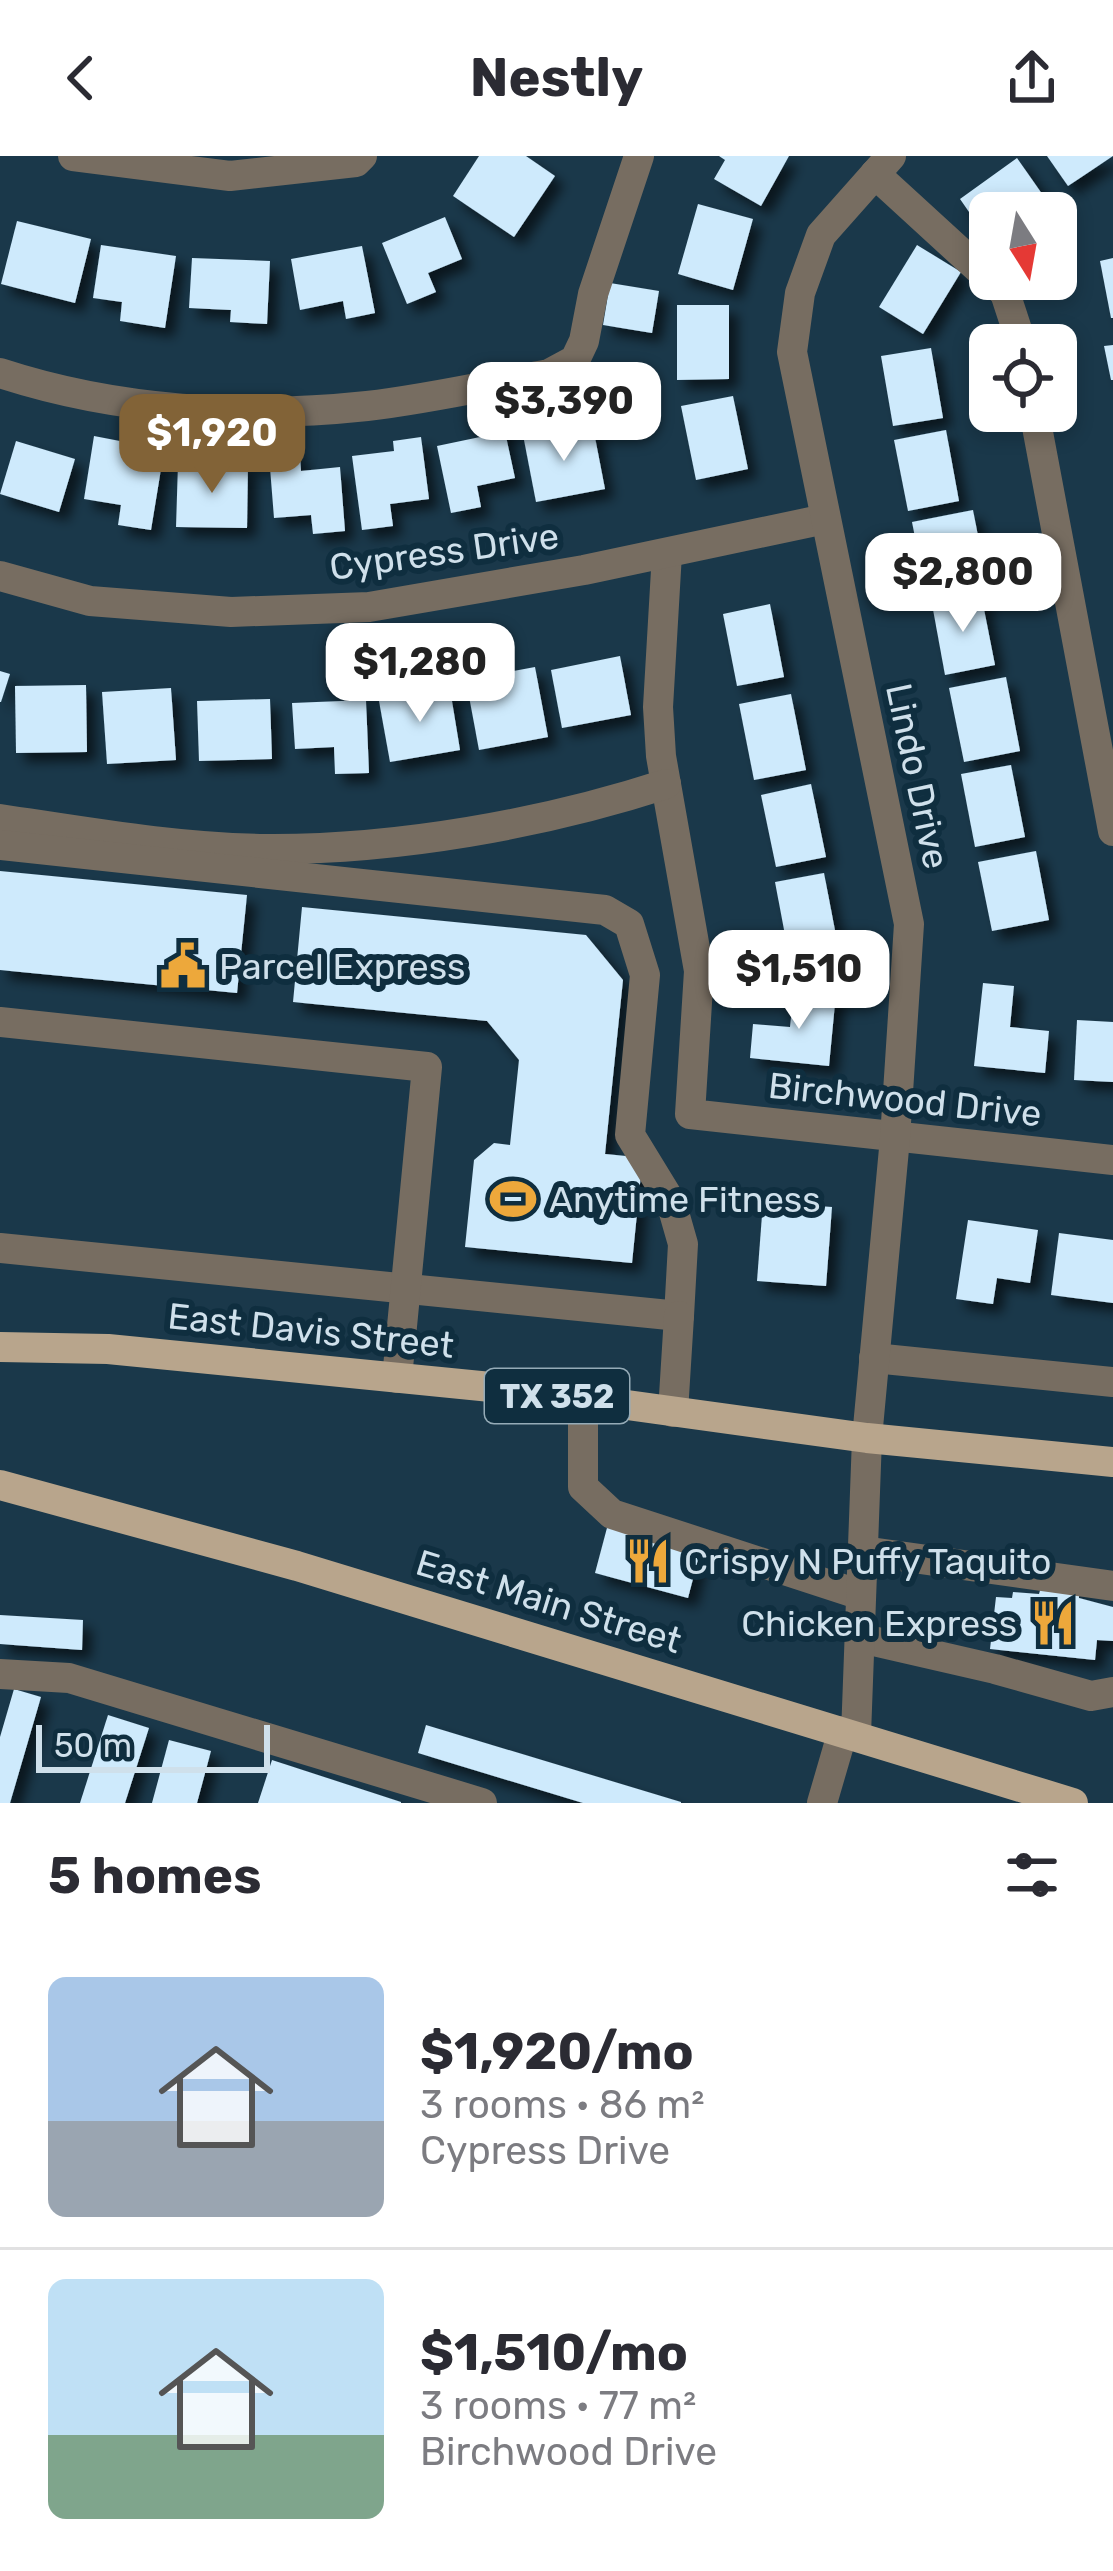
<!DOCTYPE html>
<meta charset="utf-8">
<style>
body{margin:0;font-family:Rubik,sans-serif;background:#f7f7f7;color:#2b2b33;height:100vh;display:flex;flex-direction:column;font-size:45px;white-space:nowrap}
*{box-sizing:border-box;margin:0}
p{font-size:39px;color:#7c7c81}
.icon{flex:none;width:66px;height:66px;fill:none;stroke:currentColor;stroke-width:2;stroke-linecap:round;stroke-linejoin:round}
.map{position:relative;height:1647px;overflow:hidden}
.details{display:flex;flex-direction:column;background:#fff;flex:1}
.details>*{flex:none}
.needle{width:78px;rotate:169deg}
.controls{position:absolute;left:969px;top:36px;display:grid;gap:24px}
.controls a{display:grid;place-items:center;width:108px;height:108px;border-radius:18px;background:#fff;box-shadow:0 6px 18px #0003;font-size:60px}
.scale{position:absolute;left:36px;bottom:30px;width:234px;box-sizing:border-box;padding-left:12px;border:6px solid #cfe0eb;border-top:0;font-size:33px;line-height:42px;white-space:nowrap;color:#cfe0eb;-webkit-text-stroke:9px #0f2e3f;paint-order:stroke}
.price{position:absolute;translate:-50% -102px;padding:0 27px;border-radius:24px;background:#fff;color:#222;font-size:39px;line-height:78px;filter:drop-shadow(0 3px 6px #0008)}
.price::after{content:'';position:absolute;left:50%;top:72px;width:36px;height:27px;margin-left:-18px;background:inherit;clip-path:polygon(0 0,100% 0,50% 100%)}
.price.selected{background:#826337;color:#fff}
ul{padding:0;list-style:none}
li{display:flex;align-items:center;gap:36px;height:300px;padding:0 48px}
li+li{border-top:3px solid #e1e1e2}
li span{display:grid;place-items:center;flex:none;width:336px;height:240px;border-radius:18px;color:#555}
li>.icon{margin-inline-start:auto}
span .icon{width:144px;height:144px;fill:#fffc;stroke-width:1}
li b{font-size:51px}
h2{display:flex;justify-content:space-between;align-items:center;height:144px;padding:0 48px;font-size:51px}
header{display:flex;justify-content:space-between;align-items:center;height:156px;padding:0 48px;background:#fff;font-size:54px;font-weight:700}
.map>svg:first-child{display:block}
.building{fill:#ceeafc;filter:url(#shadow)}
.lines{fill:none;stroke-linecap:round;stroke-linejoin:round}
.minor{stroke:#776d61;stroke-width:30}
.major{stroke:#b8a58c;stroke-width:30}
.labels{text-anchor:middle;stroke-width:12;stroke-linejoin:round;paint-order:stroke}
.shield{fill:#0f2e3f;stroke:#95abb7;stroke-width:3}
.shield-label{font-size:33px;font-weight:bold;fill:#cfe0eb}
.street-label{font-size:36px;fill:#cfe0eb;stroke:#0f2e3f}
.poi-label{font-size:36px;fill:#cfe0eb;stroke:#0f2e3f;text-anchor:start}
</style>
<header><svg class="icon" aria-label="back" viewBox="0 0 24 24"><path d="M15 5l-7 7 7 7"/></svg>Nestly<svg class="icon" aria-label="share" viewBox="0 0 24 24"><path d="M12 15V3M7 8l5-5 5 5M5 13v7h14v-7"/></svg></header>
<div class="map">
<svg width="1113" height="1647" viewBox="0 0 1113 1647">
<defs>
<filter id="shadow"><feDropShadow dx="9" dy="9" stdDeviation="6" flood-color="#0009"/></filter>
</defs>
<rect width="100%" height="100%" fill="#1a384a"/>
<!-- building -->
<g class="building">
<polygon points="479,0 526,0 555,20 514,81 453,40"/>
<polygon points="719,0 789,0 761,50 714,23 725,4"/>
<polygon points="1047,0 1113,0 1068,30"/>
<polygon points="1017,2 1047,45 1030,57 990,57 990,86 960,43"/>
<polygon points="698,48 753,63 733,134 678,118"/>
<polygon points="445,61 462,103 428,117 436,136 407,148 382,87"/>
<polygon points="17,65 91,83 75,147 1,128"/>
<polygon points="101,89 176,100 165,172 120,165 122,146 93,142"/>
<polygon points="917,89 961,116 923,178 879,151"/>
<polygon points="362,90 375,157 346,163 343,145 300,154 291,103"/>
<polygon points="192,102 270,105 267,168 230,166 231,154 189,152"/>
<polygon points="1113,102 1113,162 1111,162 1100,105"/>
<polygon points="610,127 659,135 652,177 603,169"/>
<polygon points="677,149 729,149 729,223 677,224"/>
<polygon points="1113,189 1113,224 1111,224 1104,190"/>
<polygon points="931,192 943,262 893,270 881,200"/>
<polygon points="733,240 748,313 696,324 681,250"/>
<polygon points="502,262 515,322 477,330 481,351 451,357 437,290 480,281 477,267"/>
<polygon points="593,271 605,333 536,346 524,284"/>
<polygon points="946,274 959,345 908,355 894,284"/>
<polygon points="94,280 125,286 122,300 162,307 151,374 118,369 121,349 84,343"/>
<polygon points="421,281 429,343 390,348 393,370 362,374 352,300 394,295 393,285"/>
<polygon points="16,285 75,303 59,356 0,338"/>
<polygon points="300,297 301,315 340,311 345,375 313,378 311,359 274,362 269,299"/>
<polygon points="178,307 248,308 247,372 176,371"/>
<polygon points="973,354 987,426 926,438 912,366"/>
<polygon points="981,438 995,509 945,519 932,448"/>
<polygon points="770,448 784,521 737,530 723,458"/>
<polygon points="620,500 631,559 562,572 551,514"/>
<polygon points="535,511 548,581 479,594 466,524"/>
<polygon points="0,515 10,518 1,546 0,546"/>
<polygon points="1006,521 1020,595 964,606 949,532"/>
<polygon points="86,529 87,596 16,597 15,530"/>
<polygon points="171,532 176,604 107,608 102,536"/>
<polygon points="450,533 460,594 390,606 379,545"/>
<polygon points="791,538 806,614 754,624 739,548"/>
<polygon points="270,543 272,603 199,605 197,545"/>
<polygon points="366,544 369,617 335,618 334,591 295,593 292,547"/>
<polygon points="1011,609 1025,681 975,691 961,618"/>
<polygon points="811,628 826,701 776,711 761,639"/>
<polygon points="1036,695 1049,764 992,775 978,706"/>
<polygon points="0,715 247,739 237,837 0,814"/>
<polygon points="824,717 838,790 789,800 775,726"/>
<polygon points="302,751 586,779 623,824 605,998 626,1000 641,1018 632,1107 465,1091 474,1004 494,987 510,989 519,904 487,865 293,846"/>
<polygon points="983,827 1014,830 1010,871 1049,875 1045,917 974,910"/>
<polygon points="794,832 836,837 829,910 750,902 753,868 790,871"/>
<polygon points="1077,864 1113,866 1113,926 1074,924"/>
<polygon points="763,1046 832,1051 826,1130 757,1125"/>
<polygon points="968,1064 1038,1074 1030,1127 997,1122 993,1148 956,1143"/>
<polygon points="1059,1077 1113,1084 1113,1147 1051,1139"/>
<polygon points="608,1368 701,1392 688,1442 595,1417"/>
<polygon points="1041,1431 1079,1435 1079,1442 1113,1451 1113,1485 1097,1484 1095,1504 990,1493 996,1441 1012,1442 1013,1436 1039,1438"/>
<polygon points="0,1459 83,1464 82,1494 0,1488"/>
<polygon points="14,1533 41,1541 10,1647 0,1647 0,1581"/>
<polygon points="108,1559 149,1572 125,1647 80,1647"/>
<polygon points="426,1569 681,1646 681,1647 583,1647 418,1597"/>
<polygon points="169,1584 211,1595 197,1647 152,1647"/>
<polygon points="272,1604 401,1646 401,1647 258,1647"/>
</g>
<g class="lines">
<!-- minor -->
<g class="minor">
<polyline points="73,0 230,20 356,6 362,0"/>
<polyline points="875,18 1005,137 1022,189"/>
<path d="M0,217c116,38 246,46 367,33 61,-7 122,-21 182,-32l26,-14 9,-19 9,-47 46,-138"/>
<polyline points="1034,255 1113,675"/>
<polyline points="667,397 658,551 661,600 699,815 690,958 1113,1004"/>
<polyline points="0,420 90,445 231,456 369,451 584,414 825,363"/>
<path d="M0,663c88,13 177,29 266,30 130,1 277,-25 400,-65"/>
<polyline points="0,689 605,754 629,768 645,819 630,979 671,1046 683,1088 679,1160 0,1092"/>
<polyline points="0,866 427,911 397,1222"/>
<polyline points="874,1202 1113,1226"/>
<polyline points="583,1243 583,1331 612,1358 861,1439"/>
<polyline points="673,1256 679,1160"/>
<polyline points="863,1395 1113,1430"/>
<polyline points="860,1482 995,1513 1091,1540 1113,1536"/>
<polyline points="0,1518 69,1522 482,1647"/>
<polyline points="856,1579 867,1282 895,982 909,768 792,196 800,137 821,79 891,0"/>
<polyline points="822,1647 843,1575"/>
</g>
<!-- major -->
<g class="major">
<polyline points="0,1191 108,1193 511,1233 867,1282 1113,1306"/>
<polyline points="0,1329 297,1410 1073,1647"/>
</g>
</g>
<!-- icons -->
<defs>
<g id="civic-bare" transform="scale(3.6)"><path d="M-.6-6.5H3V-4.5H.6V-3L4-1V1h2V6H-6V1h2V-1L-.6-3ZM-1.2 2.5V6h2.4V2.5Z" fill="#eda83b" stroke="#0f2e3f" stroke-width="2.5" paint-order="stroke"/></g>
<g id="stadium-bare" transform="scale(3.6)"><path d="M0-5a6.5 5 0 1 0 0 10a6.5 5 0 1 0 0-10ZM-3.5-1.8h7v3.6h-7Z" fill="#eda83b" stroke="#0f2e3f" stroke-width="2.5" paint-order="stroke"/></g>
<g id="restaurant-bare" transform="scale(3.6)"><path d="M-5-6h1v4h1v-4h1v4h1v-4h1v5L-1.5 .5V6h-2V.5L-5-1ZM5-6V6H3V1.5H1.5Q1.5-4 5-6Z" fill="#eda83b" stroke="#0f2e3f" stroke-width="2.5" paint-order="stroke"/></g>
</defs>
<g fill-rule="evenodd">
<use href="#civic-bare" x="183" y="810"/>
<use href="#stadium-bare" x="513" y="1043"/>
<use href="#restaurant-bare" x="648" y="1405"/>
<use href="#restaurant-bare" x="1053" y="1467"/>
</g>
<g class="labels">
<!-- shield labels -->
<rect class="shield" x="485" y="1213" width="144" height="54" rx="9"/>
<g class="shield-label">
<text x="557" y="1252">TX 352</text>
</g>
<!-- street labels -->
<g class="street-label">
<text transform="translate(444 395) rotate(-8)" y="13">Cypress Drive</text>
<text transform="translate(918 620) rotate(78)" y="13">Lindo Drive</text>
<text transform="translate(905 943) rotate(6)" y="13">Birchwood Drive</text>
<text transform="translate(311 1174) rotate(6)" y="13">East Davis Street</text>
<text transform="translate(549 1445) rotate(17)" y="13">East Main Street</text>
</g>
<!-- poi labels -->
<g class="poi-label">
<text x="219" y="823">Parcel Express</text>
<text x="549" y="1056">Anytime Fitness</text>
<text x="684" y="1418">Crispy N Puffy Taquito</text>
<text x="1017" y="1480" text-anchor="end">Chicken Express</text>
</g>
</g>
</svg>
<div class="controls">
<a><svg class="needle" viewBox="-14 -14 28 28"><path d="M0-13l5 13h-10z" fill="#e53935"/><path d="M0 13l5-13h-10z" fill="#7c7c81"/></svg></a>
<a><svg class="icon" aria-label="locate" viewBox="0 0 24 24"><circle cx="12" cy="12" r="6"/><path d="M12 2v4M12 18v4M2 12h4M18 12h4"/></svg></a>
</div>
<div class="scale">50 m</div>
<b class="price" style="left:564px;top:308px">$3,390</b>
<b class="price selected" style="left:212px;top:340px">$1,920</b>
<b class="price" style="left:963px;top:479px">$2,800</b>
<b class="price" style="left:420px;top:569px">$1,280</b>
<b class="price" style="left:799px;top:876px">$1,510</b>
</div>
<section class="details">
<h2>5 homes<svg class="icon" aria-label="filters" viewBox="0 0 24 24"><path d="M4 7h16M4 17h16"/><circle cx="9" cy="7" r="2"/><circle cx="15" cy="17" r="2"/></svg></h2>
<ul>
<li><span style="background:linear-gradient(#a9c7e8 60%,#9aa5b1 0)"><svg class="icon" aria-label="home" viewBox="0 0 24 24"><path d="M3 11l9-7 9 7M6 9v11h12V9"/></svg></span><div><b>$1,920/mo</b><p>3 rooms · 86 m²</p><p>Cypress Drive</p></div></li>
<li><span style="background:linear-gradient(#bfe0f5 65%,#7fa58c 0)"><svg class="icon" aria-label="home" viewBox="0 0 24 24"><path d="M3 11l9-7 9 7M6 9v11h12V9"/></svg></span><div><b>$1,510/mo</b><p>3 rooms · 77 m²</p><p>Birchwood Drive</p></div></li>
</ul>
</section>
